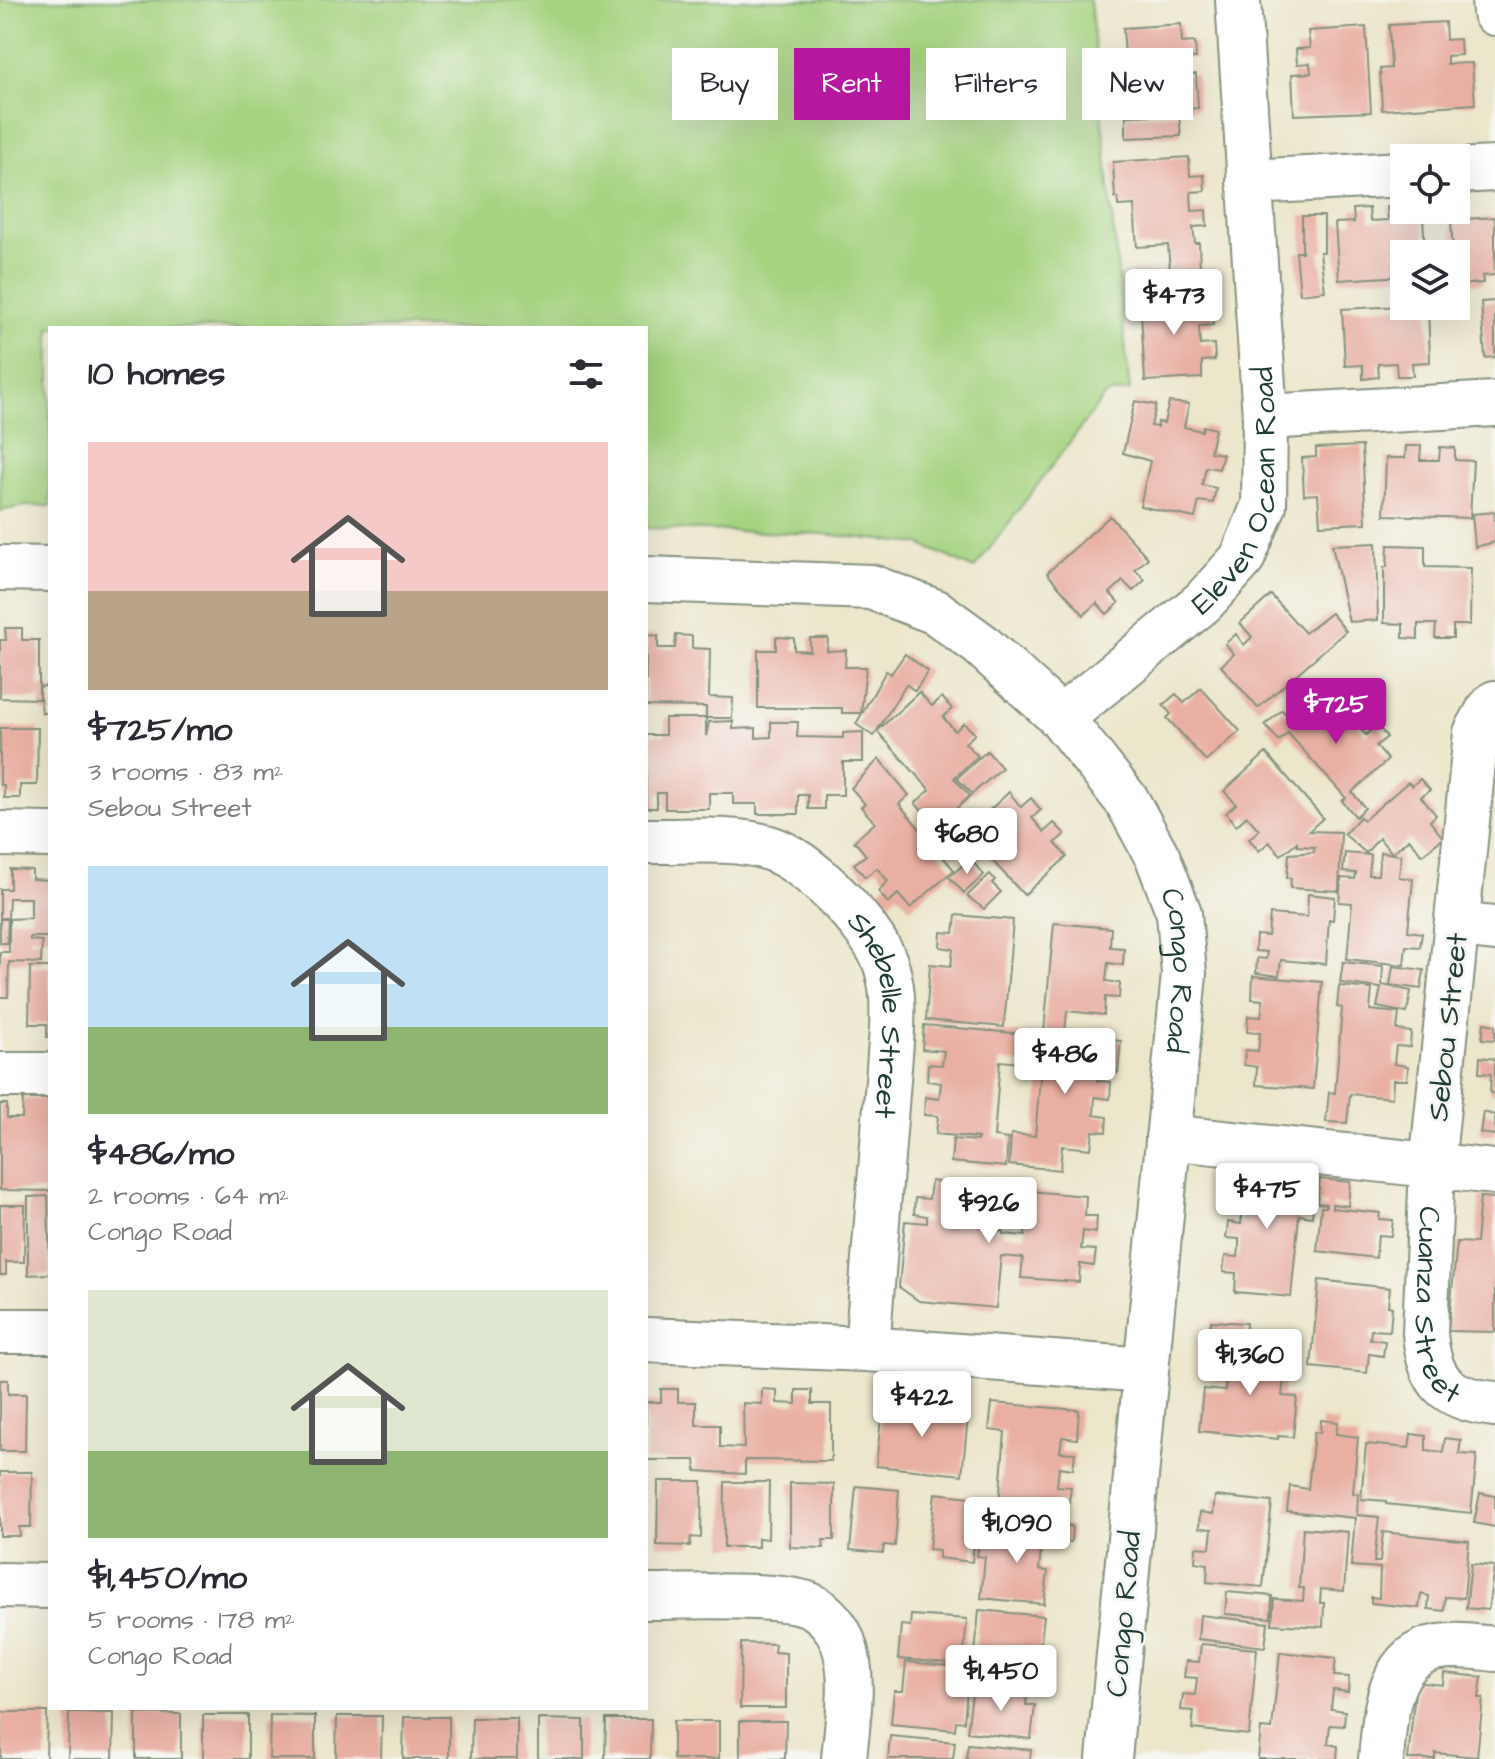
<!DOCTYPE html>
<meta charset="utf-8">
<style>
body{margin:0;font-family:"Architects Daughter",sans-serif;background:#f2f2f3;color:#2b2b33;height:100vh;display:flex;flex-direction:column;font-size:30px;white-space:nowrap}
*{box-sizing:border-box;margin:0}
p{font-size:26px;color:#7c7c81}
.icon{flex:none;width:44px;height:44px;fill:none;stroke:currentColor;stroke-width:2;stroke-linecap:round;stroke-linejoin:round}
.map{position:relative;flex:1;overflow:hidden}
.sheet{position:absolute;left:48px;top:326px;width:600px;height:1384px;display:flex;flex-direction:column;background:#fff;border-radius:0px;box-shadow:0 8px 32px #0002}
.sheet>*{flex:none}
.top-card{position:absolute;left:672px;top:48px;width:702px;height:72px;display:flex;gap:16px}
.controls{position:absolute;left:1390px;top:144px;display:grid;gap:16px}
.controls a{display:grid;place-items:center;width:80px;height:80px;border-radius:0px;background:#fff;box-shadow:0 8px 32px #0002;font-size:40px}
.price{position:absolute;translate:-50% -68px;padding:0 18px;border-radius:8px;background:#fff;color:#222;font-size:26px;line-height:52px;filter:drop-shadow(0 2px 4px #0008)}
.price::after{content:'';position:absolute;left:50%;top:48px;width:24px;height:18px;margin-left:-12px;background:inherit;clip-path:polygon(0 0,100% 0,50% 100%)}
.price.selected{background:#b5179e;color:#fff}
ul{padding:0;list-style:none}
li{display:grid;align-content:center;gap:16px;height:424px;padding:0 40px}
li span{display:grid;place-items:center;height:248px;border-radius:0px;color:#555}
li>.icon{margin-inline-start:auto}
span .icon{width:144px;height:144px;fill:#fffc;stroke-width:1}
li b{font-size:34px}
h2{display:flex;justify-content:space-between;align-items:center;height:96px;padding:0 40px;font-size:34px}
.pill{padding:0 28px;border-radius:0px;background:#fff;box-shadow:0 8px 32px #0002;font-size:28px;line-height:72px}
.pill.selected{background:#b5179e;color:#fff}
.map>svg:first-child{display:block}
.green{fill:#a5d380;stroke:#62885a;stroke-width:2}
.building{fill:#e9afa2}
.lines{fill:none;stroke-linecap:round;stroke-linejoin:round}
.minor-casing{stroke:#869280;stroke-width:48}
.minor{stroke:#fff;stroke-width:44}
.labels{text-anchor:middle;stroke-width:6;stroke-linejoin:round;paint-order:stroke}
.street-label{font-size:30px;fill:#1f3d34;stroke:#f6f6f2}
</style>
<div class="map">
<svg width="1495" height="1759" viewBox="0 0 1495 1759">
<rect width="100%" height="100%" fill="#f6f6f2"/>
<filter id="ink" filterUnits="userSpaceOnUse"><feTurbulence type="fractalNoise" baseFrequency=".0125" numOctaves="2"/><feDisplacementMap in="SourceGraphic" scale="16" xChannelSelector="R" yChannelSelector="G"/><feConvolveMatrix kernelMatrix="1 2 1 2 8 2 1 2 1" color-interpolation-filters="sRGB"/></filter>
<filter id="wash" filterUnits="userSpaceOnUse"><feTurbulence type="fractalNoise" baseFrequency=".006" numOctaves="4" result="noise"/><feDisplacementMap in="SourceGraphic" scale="32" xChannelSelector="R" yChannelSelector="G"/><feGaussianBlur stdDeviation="1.8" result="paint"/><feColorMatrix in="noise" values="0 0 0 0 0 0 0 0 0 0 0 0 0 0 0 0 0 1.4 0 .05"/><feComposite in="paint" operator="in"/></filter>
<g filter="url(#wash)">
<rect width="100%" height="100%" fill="#ece6cb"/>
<!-- green -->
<polygon class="green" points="0,0 1090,0 1130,391 1106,394 974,569 920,544 823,534 646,528 646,328 50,328 50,506 24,506 0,511"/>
<g id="blocks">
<!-- building -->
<g class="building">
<polygon points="1445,22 1446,40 1460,39 1461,55 1447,56 1447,64 1472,63 1475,104 1382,110 1380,69 1391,68 1389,25"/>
<polygon points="1181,24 1182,43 1195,42 1196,58 1182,59 1184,75 1196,74 1198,108 1129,114 1123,28"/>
<polygon points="1366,27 1371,112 1294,115 1292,74 1311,73 1310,63 1297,64 1296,49 1310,48 1308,31"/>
<polygon points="1179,114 1181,136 1126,138 1126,116"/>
<polygon points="1189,157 1190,176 1204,175 1205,191 1191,192 1192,211 1206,210 1207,226 1193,227 1195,243 1199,243 1200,268 1170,271 1168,245 1137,247 1134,205 1118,206 1118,198 1115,198 1113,162"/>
<polygon points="1403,205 1404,219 1423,217 1425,254 1404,254 1404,276 1339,280 1335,223 1354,222 1353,209 1369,208 1370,221 1388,220 1387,207"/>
<polygon points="1302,216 1324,216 1324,252 1320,252 1325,291 1300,294 1296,252 1302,252"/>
<polygon points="1495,217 1495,275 1482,276 1483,283 1456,285 1456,254 1453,254 1451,220"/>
<polygon points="1197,292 1198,310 1212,310 1213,325 1199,326 1200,345 1214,344 1215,360 1202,361 1202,378 1145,381 1140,296"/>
<polygon points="1495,301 1495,357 1485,358 1481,302"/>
<polygon points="1404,306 1428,306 1430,362 1412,363 1413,376 1397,376 1396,363 1378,364 1379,377 1363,379 1363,365 1345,366 1342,309"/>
<polygon points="1135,401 1156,405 1151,426 1157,427 1158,422 1164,423 1169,402 1189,404 1184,427 1202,431 1203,426 1215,429 1210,452 1223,454 1219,469 1206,467 1202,485 1216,488 1213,503 1199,501 1195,518 1140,506 1150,461 1123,453"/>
<polygon points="1362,446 1366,523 1320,525 1318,494 1304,495 1302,458 1316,457 1316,448"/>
<polygon points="1406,446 1421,446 1420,460 1439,460 1440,447 1455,448 1455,460 1473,461 1470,518 1384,515 1386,458 1405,458"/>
<polygon points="1495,512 1495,542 1475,547 1472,514"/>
<polygon points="1110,516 1148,558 1135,570 1145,580 1133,591 1123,581 1110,593 1119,603 1107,614 1097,603 1084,615 1047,573"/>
<polygon points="1376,543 1378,620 1349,622 1332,545"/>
<polygon points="1388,545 1425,546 1425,567 1471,568 1470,625 1453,625 1453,638 1435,638 1436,624 1418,624 1418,639 1403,638 1403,624 1384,623 1384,567 1387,567"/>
<polygon points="1271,595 1305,633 1331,613 1346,631 1258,708 1221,666 1234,654 1225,644 1236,634 1244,645 1252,637 1240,623"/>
<polygon points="5,628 22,628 22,640 39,640 39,699 0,698 0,640 6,640"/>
<polygon points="646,635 658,636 658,648 675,648 676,635 692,636 692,648 710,649 709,697 733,698 732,718 706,718 706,707 646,706"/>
<polygon points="776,637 794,638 794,650 810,651 810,638 828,638 827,651 846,650 845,667 866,667 861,713 842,713 842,708 758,708 758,650 776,650"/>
<polygon points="905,654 928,671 915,691 906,684 877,731 919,692 932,706 942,697 952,709 943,717 955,731 964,723 975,734 965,743 978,756 954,778 970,796 936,827 915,803 930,790 877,731 873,736 856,724 886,671 891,674"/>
<polygon points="50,685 50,713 42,713 39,687"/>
<polygon points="1201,688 1240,731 1206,761 1167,718 1171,714 1163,705 1176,694 1184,703"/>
<polygon points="1331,695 1343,709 1353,700 1364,711 1353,721 1366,735 1377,725 1387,737 1376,746 1388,760 1352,792 1365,808 1356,817 1342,801 1346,798 1288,733 1279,741 1265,725 1282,710 1297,725"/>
<polygon points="665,718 706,718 706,736 709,722 733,721 733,729 756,728 756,738 771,737 771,722 798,722 797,737 843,738 843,733 863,732 863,762 843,762 843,795 824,795 824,809 808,809 808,795 798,795 798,814 757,814 757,804 733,804 733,793 709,793 709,809 665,809 665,793 657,793 657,808 646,808 646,735 665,735"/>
<polygon points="0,728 38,728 37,785 20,785 20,798 4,798 4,785 0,785"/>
<polygon points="987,751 1002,768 972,794 957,778"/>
<polygon points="1266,753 1323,818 1309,831 1341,832 1339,891 1290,888 1291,878 1287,878 1289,854 1314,852 1315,847 1297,846 1297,842 1281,855 1269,842 1259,851 1249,839 1259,830 1247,816 1236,826 1226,813 1236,804 1224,791"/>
<polygon points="879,759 909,795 899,804 954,870 910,908 898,894 888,903 878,891 888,881 877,868 865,877 854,864 866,855 854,841 875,823 861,807 865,804 851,788"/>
<polygon points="1420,779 1430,790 1421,797 1436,815 1430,821 1443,838 1422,855 1409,839 1392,853 1379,838 1366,853 1344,834 1360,817 1364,820 1408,782 1412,786"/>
<polygon points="1009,792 1021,807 1031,798 1041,810 1032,818 1044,832 1054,823 1065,834 1055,843 1067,857 1024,895 966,832"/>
<polygon points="1380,852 1401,855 1399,877 1413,879 1408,931 1422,933 1420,947 1406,946 1404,965 1347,959 1352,903 1339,902 1341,878 1355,879 1356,873 1343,872 1345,853 1371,855 1369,875 1378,875"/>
<polygon points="970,859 984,875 964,893 949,877"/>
<polygon points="10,869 32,870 32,879 50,880 50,937 30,937 30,940 42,941 41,963 9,962 8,997 0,997 0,952 9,952 9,919 31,918 31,898 9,898 8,918 0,918 0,889 10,889"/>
<polygon points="990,874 995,880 992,883 1001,892 984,909 967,896"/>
<polygon points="1308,894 1335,897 1333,920 1329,919 1326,964 1281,960 1279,976 1256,973 1257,958 1266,959 1267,952 1255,951 1256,935 1268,936 1270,914 1307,917"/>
<polygon points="956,915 1013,920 1004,1027 926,1020 930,964 951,966 953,949 940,947 941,932 954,933"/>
<polygon points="0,919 8,919 7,943 0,943"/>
<polygon points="1054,923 1111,928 1110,947 1124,948 1123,965 1108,963 1106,981 1120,983 1119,998 1105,997 1104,1015 1067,1011 1065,1033 1044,1031"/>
<polygon points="1343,962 1383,966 1382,985 1411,991 1407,1013 1377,1007 1381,988 1340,983"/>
<polygon points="1393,966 1424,970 1421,989 1390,985"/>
<polygon points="30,967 50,967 50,1037 47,1037 47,1024 29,1024"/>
<polygon points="1253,976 1322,982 1313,1089 1256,1085 1257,1067 1244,1065 1245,1050 1258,1051 1260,1033 1247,1032 1248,1016 1261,1017 1263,1000 1252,999"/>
<polygon points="1339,986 1372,989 1370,1010 1399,1013 1397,1030 1411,1032 1410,1047 1396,1046 1395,1054 1394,1064 1408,1066 1407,1080 1393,1080 1392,1098 1350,1094 1347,1123 1326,1122 1329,1092 1335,1093 1342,1008 1337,1007"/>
<polygon points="1484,1023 1495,1025 1495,1040 1482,1039"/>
<polygon points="924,1025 1023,1034 1021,1063 1000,1061 994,1137 1008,1139 1006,1167 951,1162 953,1139 977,1141 978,1138 936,1134 938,1116 924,1115 925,1097 939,1099 941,1083 927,1081 928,1064 942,1065 944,1051 922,1049"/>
<polygon points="1027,1032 1121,1041 1118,1073 1098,1071 1097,1081 1111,1082 1110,1099 1095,1097 1094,1115 1107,1117 1106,1132 1093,1131 1091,1149 1062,1146 1060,1170 1009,1165 1011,1134 1035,1136 1041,1067 1024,1065"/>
<polygon points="1480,1057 1495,1059 1495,1094 1490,1093 1491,1074 1479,1073"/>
<polygon points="23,1099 50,1099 50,1191 0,1190 0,1104 7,1104 7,1118 22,1118"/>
<polygon points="1483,1112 1495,1115 1495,1135 1480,1133"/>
<polygon points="1225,1171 1316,1180 1312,1217 1299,1215 1291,1297 1235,1292 1236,1273 1223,1272 1225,1256 1238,1257 1239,1248 1239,1239 1226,1238 1228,1222 1241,1224 1243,1206 1280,1210 1280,1205 1223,1200"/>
<polygon points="1320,1179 1350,1182 1348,1206 1332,1204 1332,1208 1380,1213 1379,1219 1393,1220 1391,1236 1378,1235 1376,1258 1317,1251 1321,1207 1326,1207 1326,1204 1317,1203"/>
<polygon points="931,1181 988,1187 984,1230 1003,1231 1003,1234 1025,1236 1029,1191 1086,1196 1085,1216 1097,1216 1096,1233 1083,1231 1081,1249 1096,1250 1094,1266 1080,1264 1079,1282 1021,1278 1023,1258 1001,1256 996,1308 919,1301 899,1287 905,1221 927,1223 927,1216 914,1214 915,1198 929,1199"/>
<polygon points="48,1196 50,1274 28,1275 28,1197"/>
<polygon points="1480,1197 1495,1198 1495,1332 1448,1331 1457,1242 1476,1243"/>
<polygon points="0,1205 25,1205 24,1262 6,1262 6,1275 0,1275"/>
<polygon points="1319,1280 1390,1288 1388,1306 1392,1307 1390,1331 1371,1330 1370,1339 1385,1341 1383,1356 1369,1354 1367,1373 1311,1367"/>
<polygon points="1211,1321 1246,1323 1245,1340 1209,1338"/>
<polygon points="1229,1347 1287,1352 1282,1396 1297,1397 1293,1437 1278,1436 1278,1439 1199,1431 1203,1389 1225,1391 1226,1381 1213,1380 1215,1365 1227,1366"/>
<polygon points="0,1380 8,1380 8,1394 26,1394 25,1451 0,1451"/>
<polygon points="661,1389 678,1389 678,1402 696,1402 696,1425 720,1425 720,1447 744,1448 743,1403 762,1404 762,1389 777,1390 777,1403 796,1404 796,1390 812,1390 812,1404 831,1404 831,1461 745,1460 745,1474 696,1471 695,1460 646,1460 646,1402 661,1402"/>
<polygon points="902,1397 917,1399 915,1413 934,1414 935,1401 952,1402 950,1416 968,1418 962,1475 876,1466 882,1409 900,1411"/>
<polygon points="992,1403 1079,1410 1077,1439 1062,1437 1060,1452 1075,1453 1073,1469 1059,1467 1057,1486 1071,1487 1069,1502 1056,1502 1055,1520 998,1515 1005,1432 989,1430"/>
<polygon points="1321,1420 1338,1422 1336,1434 1358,1437 1353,1493 1358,1494 1357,1515 1379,1517 1374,1562 1380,1562 1383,1532 1469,1541 1464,1598 1445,1597 1444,1611 1428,1609 1429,1596 1421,1594 1419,1608 1371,1603 1371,1597 1379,1598 1380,1568 1351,1566 1355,1518 1287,1511 1290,1486 1308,1489 1314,1432 1320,1433"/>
<polygon points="1411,1434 1426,1436 1426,1450 1443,1452 1445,1438 1461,1440 1459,1454 1477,1455 1471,1513 1386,1504 1386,1501 1361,1499 1366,1444 1409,1448"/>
<polygon points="0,1472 32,1472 31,1527 19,1527 20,1536 0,1536"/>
<polygon points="658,1481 702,1481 701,1538 691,1537 690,1546 657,1545"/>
<polygon points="725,1482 769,1482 768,1539 758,1538 758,1547 724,1547"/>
<polygon points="790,1483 834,1484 834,1540 823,1540 824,1548 790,1547"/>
<polygon points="856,1486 899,1490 895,1546 884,1545 883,1553 850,1550"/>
<polygon points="935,1493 979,1498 972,1562 939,1558 939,1550 929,1549"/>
<polygon points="1480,1493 1495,1496 1495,1527 1474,1523"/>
<polygon points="1215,1496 1272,1502 1263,1587 1207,1582 1208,1564 1195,1562 1196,1547 1210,1548 1212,1529 1199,1528 1200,1512 1213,1514"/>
<polygon points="1040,1523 1072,1526 1071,1542 1042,1540 1039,1570 1048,1571 1044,1604 981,1598 985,1557 977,1556 980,1534 1039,1539"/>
<polygon points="1303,1528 1348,1532 1344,1591 1321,1589 1320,1603 1324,1603 1323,1627 1272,1624 1274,1599 1303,1601 1304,1588 1299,1588"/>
<polygon points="1471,1564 1494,1566 1488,1610 1466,1608"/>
<polygon points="1227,1592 1272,1596 1271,1618 1225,1614"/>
<polygon points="979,1610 1044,1616 1040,1649 1031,1649 1030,1659 975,1654"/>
<polygon points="911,1615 967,1619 963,1664 898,1659 901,1625 910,1626"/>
<polygon points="1200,1615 1268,1623 1265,1647 1198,1639"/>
<polygon points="741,1643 775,1644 774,1652 786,1653 786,1708 740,1708"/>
<polygon points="1201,1644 1257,1649 1249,1735 1192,1729 1194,1711 1181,1710 1183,1694 1195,1695 1197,1678 1184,1677 1186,1661 1199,1662"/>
<polygon points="1280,1652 1336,1658 1334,1676 1349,1677 1348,1692 1333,1690 1331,1709 1345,1711 1344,1726 1330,1725 1328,1744 1338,1746 1337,1759 1258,1759 1261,1728 1272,1729"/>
<polygon points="906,1662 969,1668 964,1722 956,1721 955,1730 891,1724 894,1691 903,1691"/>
<polygon points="1444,1673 1482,1677 1479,1698 1483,1698 1477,1757 1435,1753 1435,1759 1408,1759 1416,1682 1443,1685"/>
<polygon points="973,1686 1027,1693 1026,1705 1035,1705 1031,1739 967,1732"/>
<polygon points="1,1712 47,1712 46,1759 1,1759"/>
<polygon points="69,1712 114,1713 113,1759 68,1759"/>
<polygon points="136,1713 181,1714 181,1759 136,1759"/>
<rect x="203" y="1715" width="45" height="44"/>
<polygon points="270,1715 315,1716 315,1759 269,1759"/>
<polygon points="337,1716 382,1716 381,1759 336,1759"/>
<polygon points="404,1717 449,1717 449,1759 403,1759"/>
<polygon points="472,1718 517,1718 517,1759 471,1759"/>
<polygon points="538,1719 584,1720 584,1759 538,1759"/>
<polygon points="606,1719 651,1719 650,1759 605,1759"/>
<rect x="673" y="1721" width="46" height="38"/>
<polygon points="740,1721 786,1721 785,1759 740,1759"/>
<polygon points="890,1736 955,1742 953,1759 888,1759"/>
<polygon points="968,1744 1031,1750 1030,1759 966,1759"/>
</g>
</g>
</g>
<g filter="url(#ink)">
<use href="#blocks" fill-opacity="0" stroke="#869280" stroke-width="2"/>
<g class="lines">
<!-- minor casing -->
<g class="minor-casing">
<g id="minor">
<polyline points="1494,0 1495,13"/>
<polyline points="1456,171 1495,169"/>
<polyline points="1249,182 1404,174"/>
<polyline points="1265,417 1495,404"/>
<polyline points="0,568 50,569"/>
<path id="s1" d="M646,579l225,8 65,25 44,32 81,74 66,83 31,57 21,55 5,61 -75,785"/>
<path id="s2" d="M1495,703l-7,8 -12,22 -44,433 -7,167c4,49 21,66 70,71"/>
<path id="s3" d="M1061,718l142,-116 39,-43 22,-54 1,-88 -27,-417"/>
<polyline points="0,834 50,835"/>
<path id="s4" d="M646,841c39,1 85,-5 123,7 39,12 101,76 116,114 8,23 8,43 7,67l-25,320"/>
<polyline points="1458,925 1495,929"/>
<polyline points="0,1075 50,1075"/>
<polyline points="1168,1137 1495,1172"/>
<polyline points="0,1331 50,1331"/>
<polyline points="646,1340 867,1349 1146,1370"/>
<polyline points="0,1585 50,1586"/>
<path d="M646,1597c35,0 139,-5 166,9 14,7 26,22 31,36 13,35 4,81 1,117"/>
<path d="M1381,1759c4,-41 5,-104 58,-112 19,-3 37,0 56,2"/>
</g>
</g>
<!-- minor -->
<use href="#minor" class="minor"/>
</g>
</g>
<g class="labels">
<!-- street labels -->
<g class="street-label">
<text dy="10" stroke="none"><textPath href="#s3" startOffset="306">Eleven Ocean Road</textPath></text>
<text dy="10" stroke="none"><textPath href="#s1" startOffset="746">Congo Road</textPath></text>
<text dy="10" stroke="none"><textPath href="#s4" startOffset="340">Shebelle Street</textPath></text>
<text transform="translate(1447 1027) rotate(-84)" y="10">Sebou Street</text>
<text dy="10" stroke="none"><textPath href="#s2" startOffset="612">Cuanza Street</textPath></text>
<text transform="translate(1123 1614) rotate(-85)" y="10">Congo Road</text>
</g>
</g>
</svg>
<div class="controls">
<a><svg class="icon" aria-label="locate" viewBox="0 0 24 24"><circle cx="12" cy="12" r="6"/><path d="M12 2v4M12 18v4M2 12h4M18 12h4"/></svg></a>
<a><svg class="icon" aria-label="layers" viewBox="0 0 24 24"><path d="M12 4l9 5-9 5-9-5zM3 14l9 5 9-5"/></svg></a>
</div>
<b class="price" style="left:1174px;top:337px">$473</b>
<b class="price selected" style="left:1336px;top:746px">$725</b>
<b class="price" style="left:967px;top:876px">$680</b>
<b class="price" style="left:1065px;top:1096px">$486</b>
<b class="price" style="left:1267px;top:1231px">$475</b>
<b class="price" style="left:989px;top:1245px">$926</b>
<b class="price" style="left:1250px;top:1397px">$1,360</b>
<b class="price" style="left:922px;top:1439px">$422</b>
<b class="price" style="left:1017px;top:1565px">$1,090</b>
<b class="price" style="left:1001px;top:1713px">$1,450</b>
<div class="top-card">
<a class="pill">Buy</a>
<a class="pill selected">Rent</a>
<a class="pill">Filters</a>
<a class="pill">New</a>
</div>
<section class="sheet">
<h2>10 homes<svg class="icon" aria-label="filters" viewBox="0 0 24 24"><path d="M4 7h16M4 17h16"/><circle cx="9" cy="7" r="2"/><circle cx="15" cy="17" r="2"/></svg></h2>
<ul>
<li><span style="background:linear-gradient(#f6c9c9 60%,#b9a48a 0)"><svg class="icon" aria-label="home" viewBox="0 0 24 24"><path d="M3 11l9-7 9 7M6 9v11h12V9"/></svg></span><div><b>$725/mo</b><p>3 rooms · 83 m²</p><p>Sebou Street</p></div></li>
<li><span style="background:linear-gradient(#bfe0f5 65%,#8fb573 0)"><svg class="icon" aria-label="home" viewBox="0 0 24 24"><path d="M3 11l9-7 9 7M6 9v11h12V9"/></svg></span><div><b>$486/mo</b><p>2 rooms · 64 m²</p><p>Congo Road</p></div></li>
<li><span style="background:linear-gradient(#dfe7d0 65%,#8fb573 0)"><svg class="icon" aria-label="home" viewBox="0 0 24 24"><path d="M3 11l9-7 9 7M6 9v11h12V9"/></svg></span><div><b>$1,450/mo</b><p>5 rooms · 178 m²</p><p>Congo Road</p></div></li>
</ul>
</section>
</div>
